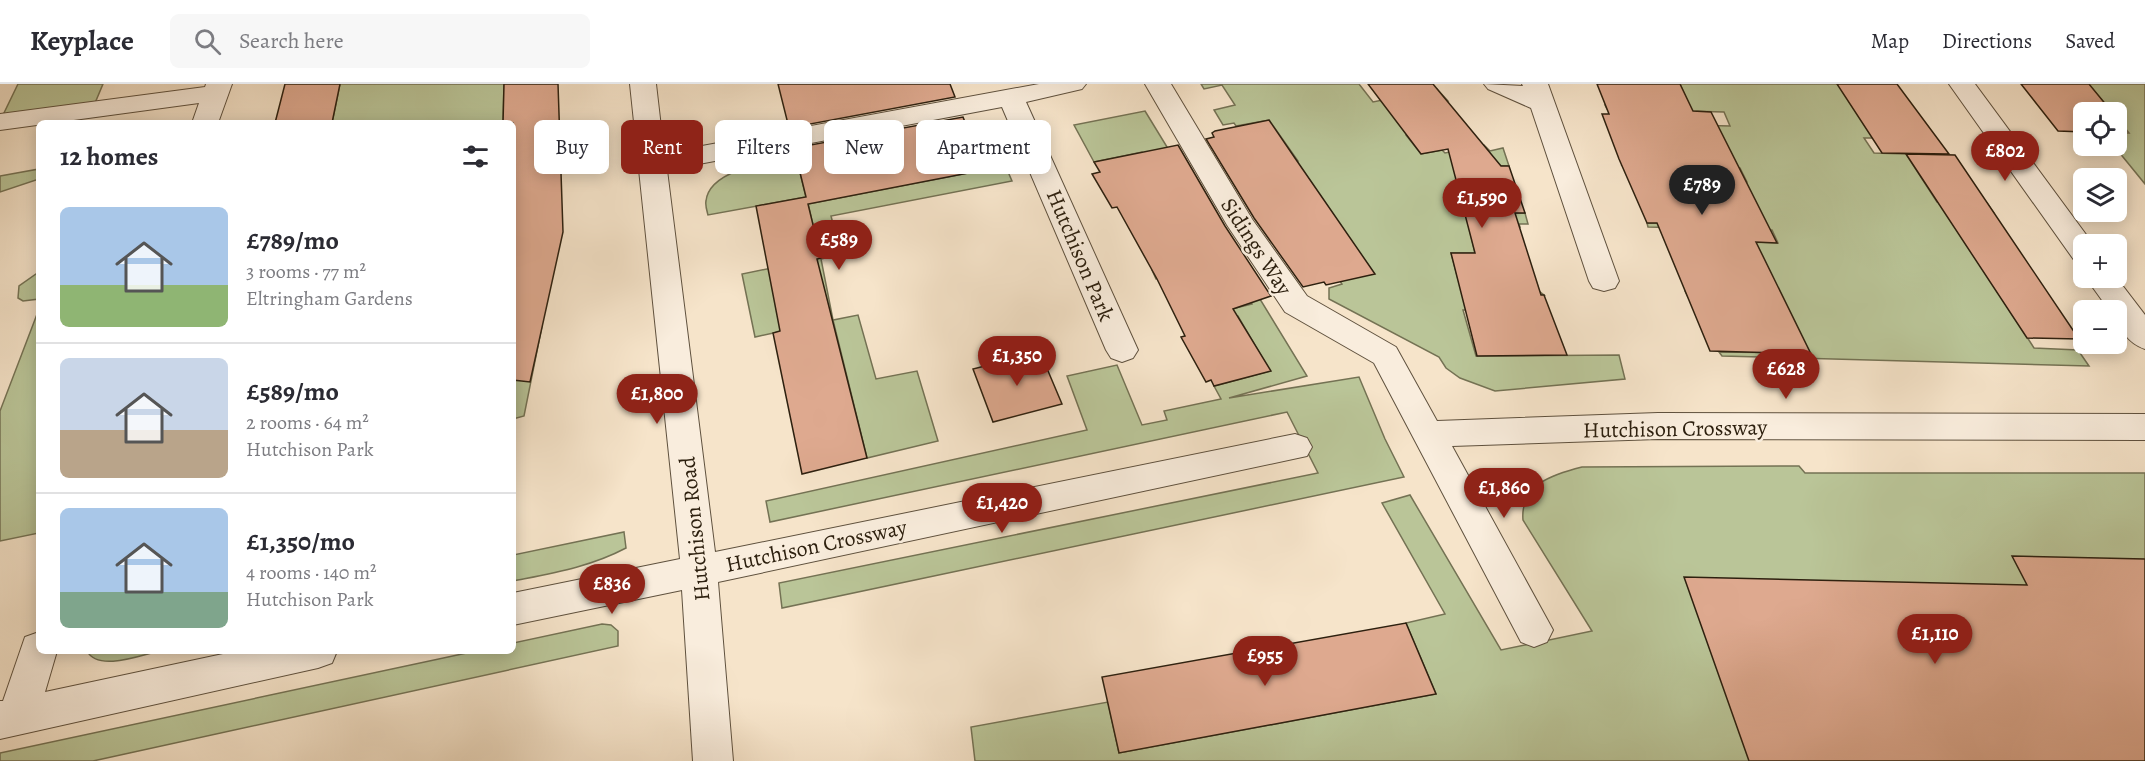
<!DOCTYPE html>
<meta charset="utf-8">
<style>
body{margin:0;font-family:Alegreya,serif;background:#f7f7f7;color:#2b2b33;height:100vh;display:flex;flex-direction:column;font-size:22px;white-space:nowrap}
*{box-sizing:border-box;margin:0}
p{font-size:20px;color:#7c7c81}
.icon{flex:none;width:33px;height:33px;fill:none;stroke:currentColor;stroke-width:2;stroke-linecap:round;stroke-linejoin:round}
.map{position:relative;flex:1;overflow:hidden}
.side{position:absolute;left:36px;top:36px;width:480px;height:534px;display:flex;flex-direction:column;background:#fff;border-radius:9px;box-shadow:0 3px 15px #0003}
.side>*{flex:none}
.top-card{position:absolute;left:534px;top:36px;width:570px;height:54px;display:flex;gap:12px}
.fabs{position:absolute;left:2073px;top:18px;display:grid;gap:12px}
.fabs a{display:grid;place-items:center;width:54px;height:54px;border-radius:9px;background:#fff;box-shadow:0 3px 15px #0003;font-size:30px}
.price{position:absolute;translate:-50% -51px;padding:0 14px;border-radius:21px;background:#8f2418;color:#fff;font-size:20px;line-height:39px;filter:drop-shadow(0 2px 3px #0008)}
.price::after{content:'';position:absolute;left:50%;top:36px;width:18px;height:14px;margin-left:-9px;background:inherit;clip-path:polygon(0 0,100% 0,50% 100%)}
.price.selected{background:#222;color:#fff}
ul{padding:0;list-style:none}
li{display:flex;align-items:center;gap:18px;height:150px;padding:0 24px}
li+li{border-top:2px solid #e1e1e2}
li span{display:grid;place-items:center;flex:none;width:168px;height:120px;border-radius:9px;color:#555}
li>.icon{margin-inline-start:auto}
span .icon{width:72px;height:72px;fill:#fffc;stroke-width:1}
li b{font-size:26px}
h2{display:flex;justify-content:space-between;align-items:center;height:72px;padding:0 24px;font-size:26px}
.pill{padding:0 21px;border-radius:9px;background:#fff;box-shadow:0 3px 15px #0003;font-size:21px;line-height:54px}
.pill.selected{background:#8f2418;color:#fff}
header{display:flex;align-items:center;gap:36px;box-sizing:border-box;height:84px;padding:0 30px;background:#fff;border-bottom:2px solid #e1e1e2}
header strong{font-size:28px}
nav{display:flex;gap:33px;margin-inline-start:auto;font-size:21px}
.search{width:420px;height:54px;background:#f7f7f7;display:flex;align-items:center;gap:15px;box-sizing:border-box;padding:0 21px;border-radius:9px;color:#7c7c81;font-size:22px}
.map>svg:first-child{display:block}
.green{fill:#bac598;stroke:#747254;stroke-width:1.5}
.building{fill:#dea98f;stroke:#2d200f;stroke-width:1.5}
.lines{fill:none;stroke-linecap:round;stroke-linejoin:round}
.minor-casing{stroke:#5f513e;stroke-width:2}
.minor{fill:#f9eddd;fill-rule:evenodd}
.labels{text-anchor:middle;stroke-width:5;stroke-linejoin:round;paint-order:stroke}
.street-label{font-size:22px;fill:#2d200f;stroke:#f9eddd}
</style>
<header>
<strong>Keyplace</strong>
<div class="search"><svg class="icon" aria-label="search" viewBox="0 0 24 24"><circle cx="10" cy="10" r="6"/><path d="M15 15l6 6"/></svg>Search here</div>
<nav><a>Map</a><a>Directions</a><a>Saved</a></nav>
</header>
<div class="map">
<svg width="2145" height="677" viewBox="0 0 2145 677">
<rect width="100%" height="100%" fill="#f6e4ca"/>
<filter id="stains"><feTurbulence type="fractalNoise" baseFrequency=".00333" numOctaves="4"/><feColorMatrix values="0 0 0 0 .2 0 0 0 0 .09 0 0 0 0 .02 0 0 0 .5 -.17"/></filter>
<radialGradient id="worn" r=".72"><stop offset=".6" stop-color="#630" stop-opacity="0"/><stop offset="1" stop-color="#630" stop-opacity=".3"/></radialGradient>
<!-- green -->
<g class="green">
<polygon points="18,0 103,0 95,19 2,33"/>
<polygon points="340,0 504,0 503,39 332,39"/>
<polygon points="1201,0 1359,0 1373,18 1437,5 1448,17 1411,25 1406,51 1421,70 1442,66 1445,69 1484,61 1490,67 1503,64 1509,82 1462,81 1475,129 1525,129 1528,140 1519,140 1520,143 1469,143 1475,169 1451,169 1458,195 1536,197 1539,207 1544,211 1496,211 1500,226 1463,226 1476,272 1619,271 1625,295 1495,307 1460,294 1446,284 1439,273 1329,215 1329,204 1342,200 1267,84 1298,77 1269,36 1236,42 1234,39 1223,41 1214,26 1235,21 1222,1 1204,5"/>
<polygon points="1680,0 1838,0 1885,54 1864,54 1874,69 1906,70 1937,118 1987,119 1994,129 1947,129 2034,264 2078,266 2089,282 1722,272 1719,268 1810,269 1697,213 1688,213 1685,207 1713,157 1778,159 1772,146 1648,143 1647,139 1694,140 1747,98 1740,84 1622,81 1651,40 1730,42 1724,28 1607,25 1605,21 1690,23"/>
<polygon points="2067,0 2145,0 2145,100 2114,62 2116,62 2117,49 2129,49 2117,34 2116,28 2112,28 2101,15"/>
<polygon points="1145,27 1307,292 1229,314 1359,293 1385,355 1404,393 782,524 779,499 1318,389 1287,328 770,438 766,417 1087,346 1067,292 1117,281 1142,341 1167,336 1164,327 1221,315 1214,302 1270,287 1238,232 1184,246 1179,238 1252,220 1246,208 1209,183 1156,195 1152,186 1204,174 1142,68 1094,78 1074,41"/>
<polygon points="968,44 995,58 1012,97 831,132 841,170 821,175 833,236 858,231 876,295 917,287 938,357 867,374 833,236 755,253 742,190 821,174 808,120 984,86"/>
<path d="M796,72l10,41 -98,18c-1,-4 -3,-10 -2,-14 3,-32 66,-40 90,-45z"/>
<polygon points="39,85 39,95 0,108 0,92"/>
<polygon points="36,190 39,190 39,215 23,217 18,214 19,202"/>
<polygon points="39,225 39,449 0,457 0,327"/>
<polygon points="542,242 524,332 513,335 513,245"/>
<path d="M1799,382l6,7h340v288h-1170l-4,-34 137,-25 11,51 317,-59 -30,-71 39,-9 -63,-111 28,-8 91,155 91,-19 -69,-111c-3,-36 31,-46 59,-53z"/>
<path d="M624,448l2,16c-36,19 -73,25 -113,33v-26z"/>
<polygon points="602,540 611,541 618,547 618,562 93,677 0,677 0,669 476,567 513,567 513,559"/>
<path d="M87,567h72c-18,4 -61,21 -72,0z"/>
</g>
<!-- building -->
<g class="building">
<polygon points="285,0 340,0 332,39 275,39"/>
<polygon points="504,0 558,0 563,148 530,298 513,296 513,39 503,39"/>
<polygon points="778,0 950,0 955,13 789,44"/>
<polygon points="1368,0 1433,0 1501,82 1509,82 1525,129 1515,129 1541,211 1544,211 1567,271 1477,272 1451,169 1475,169 1448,65 1421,70"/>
<polygon points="1597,0 1680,0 1693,27 1711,28 1777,159 1756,158 1811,270 1710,267 1657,139 1647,139 1619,75 1602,30 1609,30"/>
<polygon points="1837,0 1897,0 1949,70 1882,69"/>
<polygon points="2021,0 2089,0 2112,28 2084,28 2084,48 2058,47"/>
<polygon points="963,33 984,86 808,120 821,174 817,175 867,374 802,390 773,249 780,247 756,122 806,113 794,64"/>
<polygon points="1269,36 1297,77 1375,190 1326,201 1324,198 1303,203 1254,134 1206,55 1214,53 1212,49 1215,47"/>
<polygon points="1178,61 1225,142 1271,212 1233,225 1271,287 1214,302 1211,296 1206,298 1181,253 1185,252 1157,195 1117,123 1112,124 1092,90 1100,88 1094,78"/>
<polygon points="1906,70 1955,71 2079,255 2027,254"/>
<polygon points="1040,268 1062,320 993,338 973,285"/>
<polygon points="2012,472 2145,475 2145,677 1749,677 1684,493 2027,501"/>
<polygon points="1406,539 1436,610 1119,669 1102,593"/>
</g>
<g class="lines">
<!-- minor casing -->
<g class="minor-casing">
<g id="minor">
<polygon points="206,0 232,0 218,39 192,39 199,19 0,46 0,30 205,3"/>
<polygon points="630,0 656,0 664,69 1039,0 1086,0 1082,5 1026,18 1138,266 1133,274 1122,278 1111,274 1106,266 1002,23 667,86 715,468 1295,350 1307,354 1312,363 1307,372 718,498 733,677 693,677 682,506 513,541 513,509 680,475"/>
<polygon points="1145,0 1171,0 1252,135 1307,212 1396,263 1437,337 1658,329 2145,330 2145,356 1658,355 1452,362 1553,546 1547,558 1534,563 1521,558 1374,279 1285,228 1227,141"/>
<polygon points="1484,0 1523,2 1522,0 1548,0 1619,197 1615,204 1604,207 1593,204 1589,197 1531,24 1488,5"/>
<polygon points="1949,0 1975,0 2093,160 2084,160 2084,179 2074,176"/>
<path d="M2116,193l29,38v34c-16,-5 -29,-22 -29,-39h-7l-23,-32z"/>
<polygon points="39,548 39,567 57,567 45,608 237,567 337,567 332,579 318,584 0,655 0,617 3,617 25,553"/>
</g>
</g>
<!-- minor -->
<use href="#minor" class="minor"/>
</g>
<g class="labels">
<!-- street labels -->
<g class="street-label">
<text transform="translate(1257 162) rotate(57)" y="8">Sidings Way</text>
<text transform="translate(1081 171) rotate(67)" y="8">Hutchison Park</text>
<text transform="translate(1675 344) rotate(-1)" y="8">Hutchison Crossway</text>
<text transform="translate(694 445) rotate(-96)" y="8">Hutchison Road</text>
<text transform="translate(816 461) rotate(-12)" y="8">Hutchison Crossway</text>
</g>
</g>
<rect width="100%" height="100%" filter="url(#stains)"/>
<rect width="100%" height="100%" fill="url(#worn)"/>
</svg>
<div class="fabs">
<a><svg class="icon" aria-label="locate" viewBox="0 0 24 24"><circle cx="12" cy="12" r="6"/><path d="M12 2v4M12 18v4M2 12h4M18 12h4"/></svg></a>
<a><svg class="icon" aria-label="layers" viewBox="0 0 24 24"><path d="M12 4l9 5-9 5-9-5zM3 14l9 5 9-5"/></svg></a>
<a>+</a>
<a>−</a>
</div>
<b class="price" style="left:2005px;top:98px">£802</b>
<b class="price selected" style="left:1702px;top:132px">£789</b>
<b class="price" style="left:1482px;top:145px">£1,590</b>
<b class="price" style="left:839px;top:187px">£589</b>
<b class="price" style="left:1017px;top:303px">£1,350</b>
<b class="price" style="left:1786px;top:316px">£628</b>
<b class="price" style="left:657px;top:341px">£1,800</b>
<b class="price" style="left:1504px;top:435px">£1,860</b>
<b class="price" style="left:1002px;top:450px">£1,420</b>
<b class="price" style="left:612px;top:531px">£836</b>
<b class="price" style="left:1935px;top:581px">£1,110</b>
<b class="price" style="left:1265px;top:603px">£955</b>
<div class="top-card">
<a class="pill">Buy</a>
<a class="pill selected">Rent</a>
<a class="pill">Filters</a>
<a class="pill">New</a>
<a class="pill">Apartment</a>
</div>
<section class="side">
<h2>12 homes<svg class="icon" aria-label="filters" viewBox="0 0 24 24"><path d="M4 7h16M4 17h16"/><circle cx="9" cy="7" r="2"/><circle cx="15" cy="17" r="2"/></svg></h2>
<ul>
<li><span style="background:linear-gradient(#a9c7e8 65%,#8fb573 0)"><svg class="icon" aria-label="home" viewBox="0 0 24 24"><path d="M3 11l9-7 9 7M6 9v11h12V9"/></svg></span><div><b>£789/mo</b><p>3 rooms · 77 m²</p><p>Eltringham Gardens</p></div></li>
<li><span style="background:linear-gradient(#c9d6e8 60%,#b9a48a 0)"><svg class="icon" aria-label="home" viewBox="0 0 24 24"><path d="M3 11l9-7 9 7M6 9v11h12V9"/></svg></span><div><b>£589/mo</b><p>2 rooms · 64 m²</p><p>Hutchison Park</p></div></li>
<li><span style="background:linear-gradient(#a9c7e8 70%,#7fa58c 0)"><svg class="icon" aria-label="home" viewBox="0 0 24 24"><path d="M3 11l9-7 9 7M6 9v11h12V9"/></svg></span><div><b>£1,350/mo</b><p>4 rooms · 140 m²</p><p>Hutchison Park</p></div></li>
</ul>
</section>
</div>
